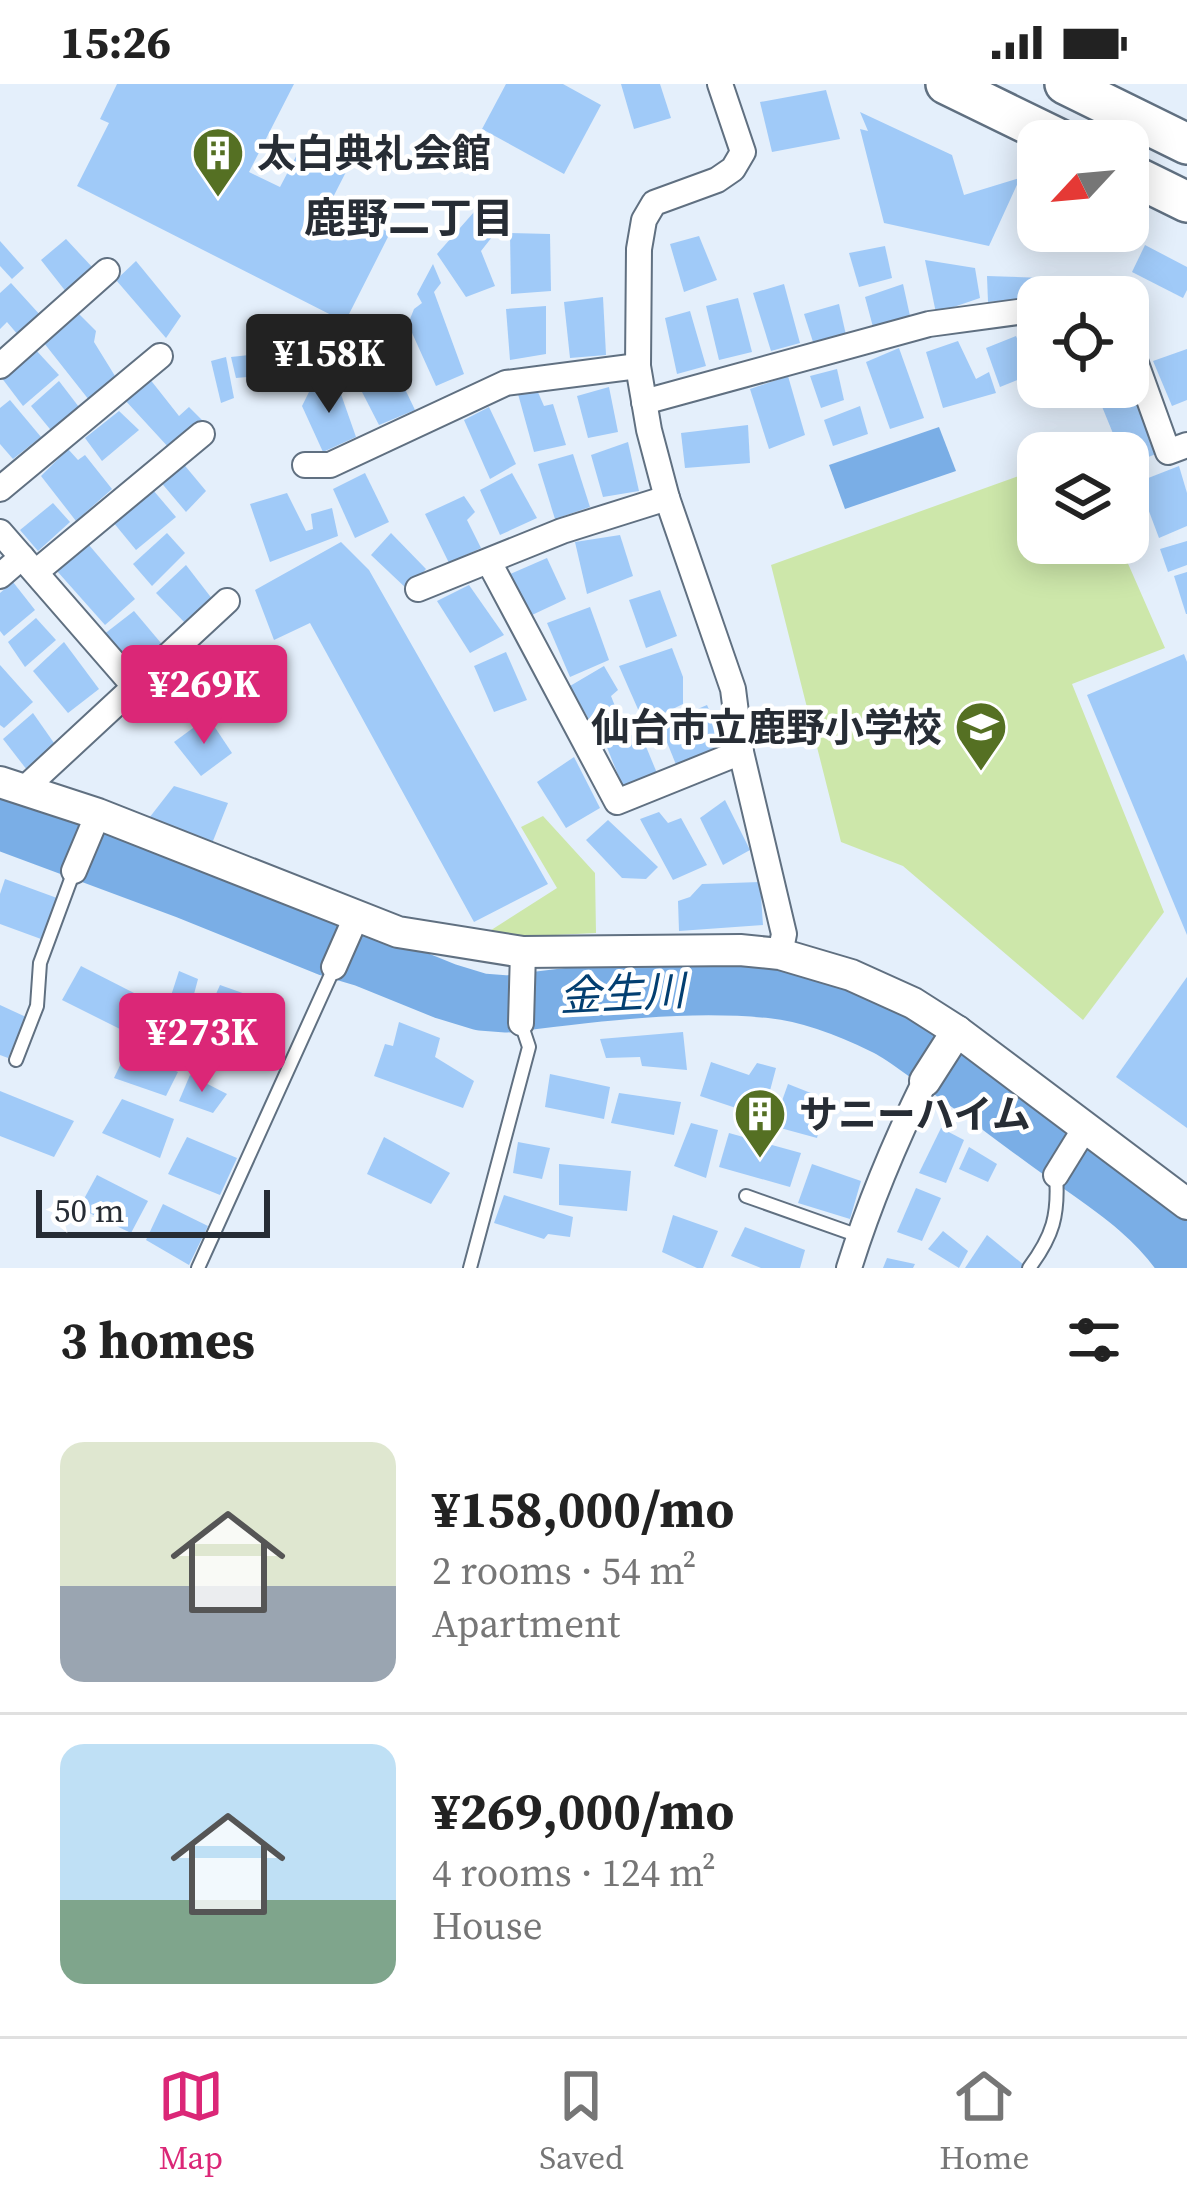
<!DOCTYPE html>
<meta charset="utf-8">
<style>
body{margin:0;font-family:"Source Serif 4","Noto Sans JP",serif;background:#f2f2f2;color:#222;height:100vh;display:flex;flex-direction:column;font-size:45px;white-space:nowrap}
*{box-sizing:border-box;margin:0}
p{font-size:39px;color:#767676}
.icon{flex:none;width:66px;height:66px;fill:none;stroke:currentColor;stroke-width:2;stroke-linecap:round;stroke-linejoin:round}
.map{position:relative;height:1184px;overflow:hidden}
.panel{display:flex;flex-direction:column;background:#fff;flex:1}
.panel>*{flex:none}
.needle{width:78px;rotate:244deg}
.controls{position:absolute;left:1017px;top:36px;display:grid;gap:24px}
.controls a{display:grid;place-items:center;width:132px;height:132px;border-radius:24px;background:#fff;box-shadow:0 6px 30px #0003;font-size:60px}
.scale{position:absolute;left:36px;bottom:30px;width:234px;box-sizing:border-box;padding-left:12px;border:6px solid #272d35;border-top:0;font-size:33px;line-height:42px;white-space:nowrap;color:#272d35;-webkit-text-stroke:9px #fff;paint-order:stroke}
.price{position:absolute;translate:-50% -102px;padding:0 27px;border-radius:12px;background:#db2777;color:#fff;font-size:39px;line-height:78px;filter:drop-shadow(0 3px 6px #0008)}
.price::after{content:'';position:absolute;left:50%;top:72px;width:36px;height:27px;margin-left:-18px;background:inherit;clip-path:polygon(0 0,100% 0,50% 100%)}
.price.on{background:#222;color:#fff}
ul{padding:0;list-style:none}
li{display:flex;align-items:center;gap:36px;height:300px;padding:0 60px}
li+li{border-top:3px solid #e0e0e0}
li span{display:grid;place-items:center;flex:none;width:336px;height:240px;border-radius:24px;color:#555}
li>.icon{margin-inline-start:auto}
span .icon{width:144px;height:144px;fill:#fffc;stroke-width:1}
li b{font-size:51px}
h2{display:flex;justify-content:space-between;align-items:center;height:144px;padding:0 60px;font-size:51px}
.status{display:flex;justify-content:space-between;align-items:center;height:84px;padding:0 60px;background:#fff;direction:ltr}
.status svg{height:33px;fill:currentColor}
.tab-bar{display:flex;justify-content:space-around;align-items:center;height:168px;border-top:3px solid #e0e0e0;background:#fff;font-size:33px;color:#767676}
.tab-bar a{display:grid;justify-items:center;gap:6px}
.tab-bar .on{color:#db2777}
.map>svg:first-child{display:block}
.green{fill:#cde7aa}
.water{fill:#7aaee6}
.lines{fill:none;stroke-linecap:round;stroke-linejoin:round}
.river{stroke:#7aaee6;stroke-width:57}
.building{fill:#a0caf8}
.service-casing{stroke:#607081;stroke-width:16}
.minor-casing{stroke:#607081;stroke-width:28}
.tertiary-casing{stroke:#607081;stroke-width:34}
.trunk-casing{stroke:#607081;stroke-width:44}
.service{stroke:#fff;stroke-width:12}
.minor{stroke:#fff;stroke-width:24}
.tertiary{stroke:#fff;stroke-width:30}
.trunk{stroke:#fff;stroke-width:39}
.labels{text-anchor:middle;stroke-width:9;stroke-linejoin:round;paint-order:stroke}
.poi-label{font-size:39px;font-weight:bold;fill:#272d35;stroke:#fff;text-anchor:start}
.neighbourhood-label{font-size:42px;font-weight:bold;fill:#272d35;stroke:#fff}
.water-label{font-size:42px;font-style:italic;fill:#033f71;stroke:#fff}
</style>
<div class="status"><b>15:26</b><svg viewBox="0 0 49 12"><path d="M0 12V9h3v3zM5 12V6h3v6zM10 12V3h3v9zM15 12V0h3v12zM26 1h20v11H26zM47 4h2v5h-2z"/></svg></div>
<div class="map">
<svg width="1187" height="1184" viewBox="0 0 1187 1184">
<rect width="100%" height="100%" fill="#e4effb"/>
<!-- green -->
<g class="green">
<polygon points="1038,385 1038,459 1119,459 1165,564 1072,600 1164,828 1083,936 903,782 841,758 771,481"/>
<polygon points="543,732 595,789 596,849 516,853 485,850 557,804 521,743"/>
</g>
<!-- water -->
<polygon class="water" points="939,343 956,387 845,425 829,381"/>
<g class="lines">
<!-- river -->
<path class="river" d="M0,737l188,70 141,57 37,11 79,32 36,11 26,2c85,-11 181,-23 266,-14 39,4 78,20 113,37 16,8 31,20 46,31 38,26 74,54 111,81 51,38 110,70 144,126"/>
</g>
<!-- building -->
<g class="building">
<polygon points="117,0 294,0 249,88 280,103 302,61 348,84 326,127 362,145 366,137 390,149 345,238 77,102 109,39 100,35"/>
<polygon points="506,0 563,0 601,21 564,90 482,45"/>
<polygon points="621,0 660,0 671,34 634,45"/>
<polygon points="826,6 840,55 772,68 760,18"/>
<polygon points="860,28 952,71 964,111 1020,94 989,162 884,139 860,45 868,47"/>
<polygon points="474,128 492,153 481,167 495,202 466,213 437,170"/>
<polygon points="510,149 550,150 551,207 511,210"/>
<polygon points="699,152 717,196 684,208 670,160"/>
<polygon points="66,155 93,184 67,209 41,176"/>
<polygon points="0,157 24,184 12,195 0,182"/>
<polygon points="1145,161 1187,183 1187,206 1183,214 1132,188"/>
<polygon points="885,162 892,194 859,203 849,169"/>
<polygon points="925,176 975,184 980,214 936,229"/>
<polygon points="136,177 181,232 166,254 116,196"/>
<polygon points="433,180 441,199 434,208 464,290 436,302 408,240 414,225 422,219 417,210"/>
<polygon points="987,192 1043,194 1046,213 988,218"/>
<polygon points="11,199 41,232 19,252 7,238 0,245 0,209"/>
<polygon points="784,200 800,259 771,267 753,209"/>
<polygon points="903,200 910,232 873,243 865,213"/>
<polygon points="603,213 606,271 570,274 564,218"/>
<polygon points="738,214 752,268 719,276 706,222"/>
<polygon points="839,220 846,251 814,261 804,230"/>
<polygon points="546,222 546,270 510,276 506,225"/>
<polygon points="690,227 706,282 677,290 665,234"/>
<polygon points="78,229 96,247 94,258 115,292 89,316 44,259"/>
<polygon points="1016,252 1032,290 1000,303 986,264"/>
<polygon points="382,257 415,326 379,341 344,273"/>
<polygon points="958,257 976,295 989,288 996,309 943,324 926,268"/>
<polygon points="34,264 59,291 23,322 1,293"/>
<polygon points="899,264 924,334 890,345 866,278"/>
<polygon points="1187,265 1187,316 1172,322 1153,277"/>
<polygon points="277,268 281,290 236,294 231,273"/>
<polygon points="226,273 234,314 221,319 211,277"/>
<polygon points="837,285 844,316 821,324 810,292"/>
<polygon points="1128,287 1161,368 1128,381 1128,369 1121,369 1094,303 1128,303"/>
<polygon points="788,292 805,351 769,365 750,305"/>
<polygon points="149,294 179,332 189,323 204,338 170,365 124,315"/>
<polygon points="336,296 356,353 323,368 302,322 309,308"/>
<polygon points="59,297 82,327 54,350 31,322"/>
<polygon points="609,303 618,348 588,354 577,312"/>
<polygon points="537,306 544,322 553,320 566,361 534,368 518,310"/>
<polygon points="10,316 41,353 13,375 0,360 0,324"/>
<polygon points="860,322 868,350 833,362 824,336"/>
<polygon points="489,323 516,380 490,395 464,336"/>
<polygon points="119,327 139,346 102,377 85,354"/>
<polygon points="748,341 750,379 685,384 681,349"/>
<polygon points="628,358 639,407 603,413 591,371"/>
<polygon points="68,365 78,376 85,371 112,405 76,437 41,392"/>
<polygon points="573,370 590,423 555,435 538,380"/>
<polygon points="181,377 206,407 186,428 159,396"/>
<polygon points="1179,382 1187,409 1187,442 1159,454 1138,398"/>
<polygon points="365,389 389,438 355,454 333,405"/>
<polygon points="512,389 537,434 500,451 480,406"/>
<polygon points="153,406 176,433 136,466 113,438"/>
<polygon points="287,409 306,447 313,445 311,430 332,424 338,452 270,478 250,420"/>
<polygon points="464,412 475,428 467,436 481,464 449,479 425,430"/>
<polygon points="53,419 70,438 38,467 20,446"/>
<polygon points="167,449 185,469 152,502 133,480"/>
<polygon points="391,449 426,485 408,506 371,471"/>
<polygon points="620,451 633,492 587,510 575,458"/>
<polygon points="1187,457 1187,481 1168,488 1160,465"/>
<polygon points="341,458 369,486 548,800 474,838 310,539 274,556 255,506"/>
<polygon points="89,461 135,515 105,541 57,487"/>
<polygon points="547,474 566,515 532,531 508,491"/>
<polygon points="186,481 213,516 187,541 156,509"/>
<polygon points="1187,488 1187,530 1186,530 1174,492"/>
<polygon points="13,498 35,526 4,552 0,547 0,509"/>
<polygon points="469,501 504,551 470,569 437,517"/>
<polygon points="660,506 677,552 646,564 629,516"/>
<polygon points="590,523 609,576 570,593 547,539"/>
<polygon points="134,527 166,565 138,590 103,551"/>
<polygon points="36,534 56,556 25,583 8,558"/>
<polygon points="64,558 99,605 68,629 33,587"/>
<polygon points="672,564 683,593 683,620 644,639 619,582"/>
<polygon points="195,567 223,606 198,625 167,586"/>
<polygon points="506,568 527,616 494,628 474,582"/>
<polygon points="1184,570 1187,578 1187,851 1087,611"/>
<polygon points="0,581 33,618 4,644 0,641"/>
<polygon points="604,582 618,606 611,612 624,645 600,655 570,602"/>
<polygon points="707,621 728,669 679,688 660,641"/>
<polygon points="33,629 54,659 27,686 3,655"/>
<polygon points="208,633 232,669 201,692 174,658"/>
<polygon points="640,648 659,694 625,708 606,661"/>
<polygon points="574,673 600,724 566,744 537,698"/>
<polygon points="174,702 228,719 211,762 146,738"/>
<polygon points="725,716 750,766 723,781 700,734"/>
<polygon points="659,728 668,739 681,734 707,781 673,796 640,735"/>
<polygon points="608,736 658,783 646,795 622,794 586,756"/>
<polygon points="5,795 57,814 41,855 0,840 0,810"/>
<polygon points="760,798 763,841 679,847 678,817 690,813 702,800"/>
<polygon points="81,882 136,910 120,945 62,916"/>
<polygon points="179,887 198,895 189,929 168,921"/>
<polygon points="1187,893 1187,1044 1116,993"/>
<polygon points="220,901 257,914 273,936 259,967 203,939"/>
<polygon points="0,921 26,933 8,974 0,971"/>
<polygon points="399,938 440,954 435,973 474,997 463,1024 374,992 385,960 393,962"/>
<polygon points="683,948 687,986 642,982 640,973 606,974 600,955"/>
<polygon points="125,971 147,974 178,988 166,1012 114,994"/>
<polygon points="711,978 749,991 757,979 776,984 763,1033 700,1012"/>
<polygon points="550,990 610,1003 604,1035 545,1023"/>
<polygon points="190,991 227,1010 213,1029 179,1017"/>
<polygon points="788,1000 826,1015 817,1054 773,1042"/>
<polygon points="0,1007 74,1037 54,1073 0,1052"/>
<polygon points="619,1009 681,1018 674,1051 611,1039"/>
<polygon points="122,1015 174,1035 160,1074 102,1049"/>
<polygon points="691,1039 718,1046 706,1094 674,1082"/>
<polygon points="941,1044 964,1056 946,1099 919,1089"/>
<polygon points="729,1049 801,1069 790,1103 719,1083"/>
<polygon points="187,1053 237,1074 220,1111 168,1090"/>
<polygon points="384,1053 450,1089 431,1120 367,1090"/>
<polygon points="518,1058 550,1064 542,1095 513,1089"/>
<polygon points="969,1063 997,1080 988,1098 959,1085"/>
<polygon points="559,1080 631,1087 627,1127 559,1121"/>
<polygon points="812,1080 861,1097 850,1135 798,1119"/>
<polygon points="97,1091 148,1117 131,1149 79,1124"/>
<polygon points="916,1104 941,1114 922,1157 897,1148"/>
<polygon points="504,1111 573,1133 570,1153 548,1150 544,1155 494,1139"/>
<polygon points="163,1120 208,1142 189,1181 146,1156"/>
<polygon points="673,1131 718,1147 703,1184 697,1184 662,1168"/>
<polygon points="745,1143 805,1166 800,1184 761,1184 731,1172"/>
<polygon points="943,1147 968,1167 959,1184 928,1165"/>
<polygon points="987,1151 1024,1181 1022,1184 965,1184"/>
<polygon points="887,1174 915,1180 913,1184 883,1184"/>
</g>
<g class="lines">
<!-- service casing -->
<g class="service-casing">
<g id="service">
<polyline points="16,976 37,922 40,879 74,787"/>
<polyline points="746,1112 859,1152"/>
<polyline points="198,1184 334,884"/>
<polyline points="470,1184 529,963 521,939"/>
<path d="M1029,1184c24,-32 30,-53 27,-93"/>
</g>
</g>
<!-- minor casing -->
<g class="minor-casing">
<g id="minor">
<polyline points="720,0 743,68 733,85 717,96 654,119 644,136 639,165 638,282 649,346 667,414 733,605 741,668 784,850 780,870"/>
<polyline points="1133,271 1168,368 1187,361"/>
<polyline points="0,282 107,187"/>
<polyline points="644,318 929,240 1018,228"/>
<polyline points="305,381 330,381 506,299 638,282"/>
<polyline points="0,405 160,272"/>
<polyline points="0,448 135,603"/>
<polyline points="489,478 617,718 741,668"/>
<polyline points="37,487 202,350"/>
<polyline points="0,492 22,473"/>
<polyline points="418,505 562,447 667,414"/>
<polyline points="23,706 227,517"/>
<polyline points="74,787 98,730"/>
<polyline points="334,883 356,833"/>
<polyline points="521,939 523,868"/>
<polyline points="1056,1091 1085,1044"/>
<path d="M849,1184c20,-64 46,-126 76,-187"/>
</g>
</g>
<!-- tertiary casing -->
<g class="tertiary-casing">
<g id="tertiary">
<polyline points="0,698 98,730 398,848 523,868 740,866 780,870 851,891 913,919 957,947 1187,1120"/>
<polyline points="925,997 957,947"/>
</g>
</g>
<!-- trunk casing -->
<g class="trunk-casing">
<g id="trunk">
<polyline points="946,0 1063,57"/>
<polyline points="1065,0 1187,60"/>
<polyline points="1128,89 1187,118"/>
</g>
</g>
<!-- service -->
<use href="#service" class="service"/>
<!-- minor -->
<use href="#minor" class="minor"/>
<!-- tertiary -->
<use href="#tertiary" class="tertiary"/>
<!-- trunk -->
<use href="#trunk" class="trunk"/>
</g>
<!-- icons -->
<defs>
<g id="building-pin" transform="scale(2.7)"><path d="M0 17L-7.5 6A9.5 9.5 0 1 1 7.5 6Z" fill="#557023" stroke="#fff"/><path d="M-4-6H4V6H1V3H-1V6H-4ZM-2.5-4.3h1.7v1.8h-1.7ZM.8-4.3h1.7v1.8H.8ZM-2.5-1h1.7V.8h-1.7ZM.8-1h1.7V.8H.8Z" fill="#fff"/></g>
<g id="school-pin" transform="scale(2.7)"><path d="M0 17L-7.5 6A9.5 9.5 0 1 1 7.5 6Z" fill="#557023" stroke="#fff"/><path d="M0-5L7-2L0 1L-7-2ZM-4 1L0 2.5L4 1V4Q0 6-4 4Z" fill="#fff"/></g>
</defs>
<g fill-rule="evenodd">
<use href="#building-pin" x="218" y="69"/>
<use href="#school-pin" x="981" y="643"/>
<use href="#building-pin" x="760" y="1030"/>
</g>
<g class="labels">
<!-- poi labels -->
<g class="poi-label">
<text x="257" y="83">太白典礼会館</text>
<text x="942" y="657" text-anchor="end">仙台市立鹿野小学校</text>
<text x="799" y="1044">サニーハイム</text>
</g>
<!-- neighbourhood labels -->
<g class="neighbourhood-label">
<text x="409" y="149">鹿野二丁目</text>
</g>
<!-- water labels -->
<g class="water-label">
<text transform="translate(622 909) rotate(-3)" y="15">金生川</text>
</g>
</g>
</svg>
<div class="controls">
<a><svg class="needle" viewBox="-14 -14 28 28"><path d="M0-13l5 13h-10z" fill="#e53935"/><path d="M0 13l5-13h-10z" fill="#767676"/></svg></a>
<a><svg class="icon" aria-label="locate" viewBox="0 0 24 24"><circle cx="12" cy="12" r="6"/><path d="M12 2v4M12 18v4M2 12h4M18 12h4"/></svg></a>
<a><svg class="icon" aria-label="layers" viewBox="0 0 24 24"><path d="M12 4l9 5-9 5-9-5zM3 14l9 5 9-5"/></svg></a>
</div>
<div class="scale">50 m</div>
<b class="price on" style="left:329px;top:332px">¥158K</b>
<b class="price" style="left:204px;top:663px">¥269K</b>
<b class="price" style="left:202px;top:1011px">¥273K</b>
</div>
<section class="panel">
<h2>3 homes<svg class="icon" aria-label="filters" viewBox="0 0 24 24"><path d="M4 7h16M4 17h16"/><circle cx="9" cy="7" r="2"/><circle cx="15" cy="17" r="2"/></svg></h2>
<ul>
<li><span style="background:linear-gradient(#dfe7d0 60%,#9aa5b1 0)"><svg class="icon" aria-label="home" viewBox="0 0 24 24"><path d="M3 11l9-7 9 7M6 9v11h12V9"/></svg></span><div><b>¥158,000/mo</b><p>2 rooms · 54 m²</p><p>Apartment</p></div></li>
<li><span style="background:linear-gradient(#bfe0f5 65%,#7fa58c 0)"><svg class="icon" aria-label="home" viewBox="0 0 24 24"><path d="M3 11l9-7 9 7M6 9v11h12V9"/></svg></span><div><b>¥269,000/mo</b><p>4 rooms · 124 m²</p><p>House</p></div></li>
</ul>
</section>
<nav class="tab-bar">
<a class="on"><svg class="icon" aria-label="map" viewBox="0 0 24 24"><path d="M3 6l6-2 6 2 6-2v14l-6 2-6-2-6 2zM9 4v14M15 6v14"/></svg>Map</a>
<a><svg class="icon" aria-label="saved" viewBox="0 0 24 24"><path d="M7 4h10v16l-5-4-5 4z"/></svg>Saved</a>
<a><svg class="icon" aria-label="home" viewBox="0 0 24 24"><path d="M3 11l9-7 9 7M6 9v11h12V9"/></svg>Home</a>
</nav>
